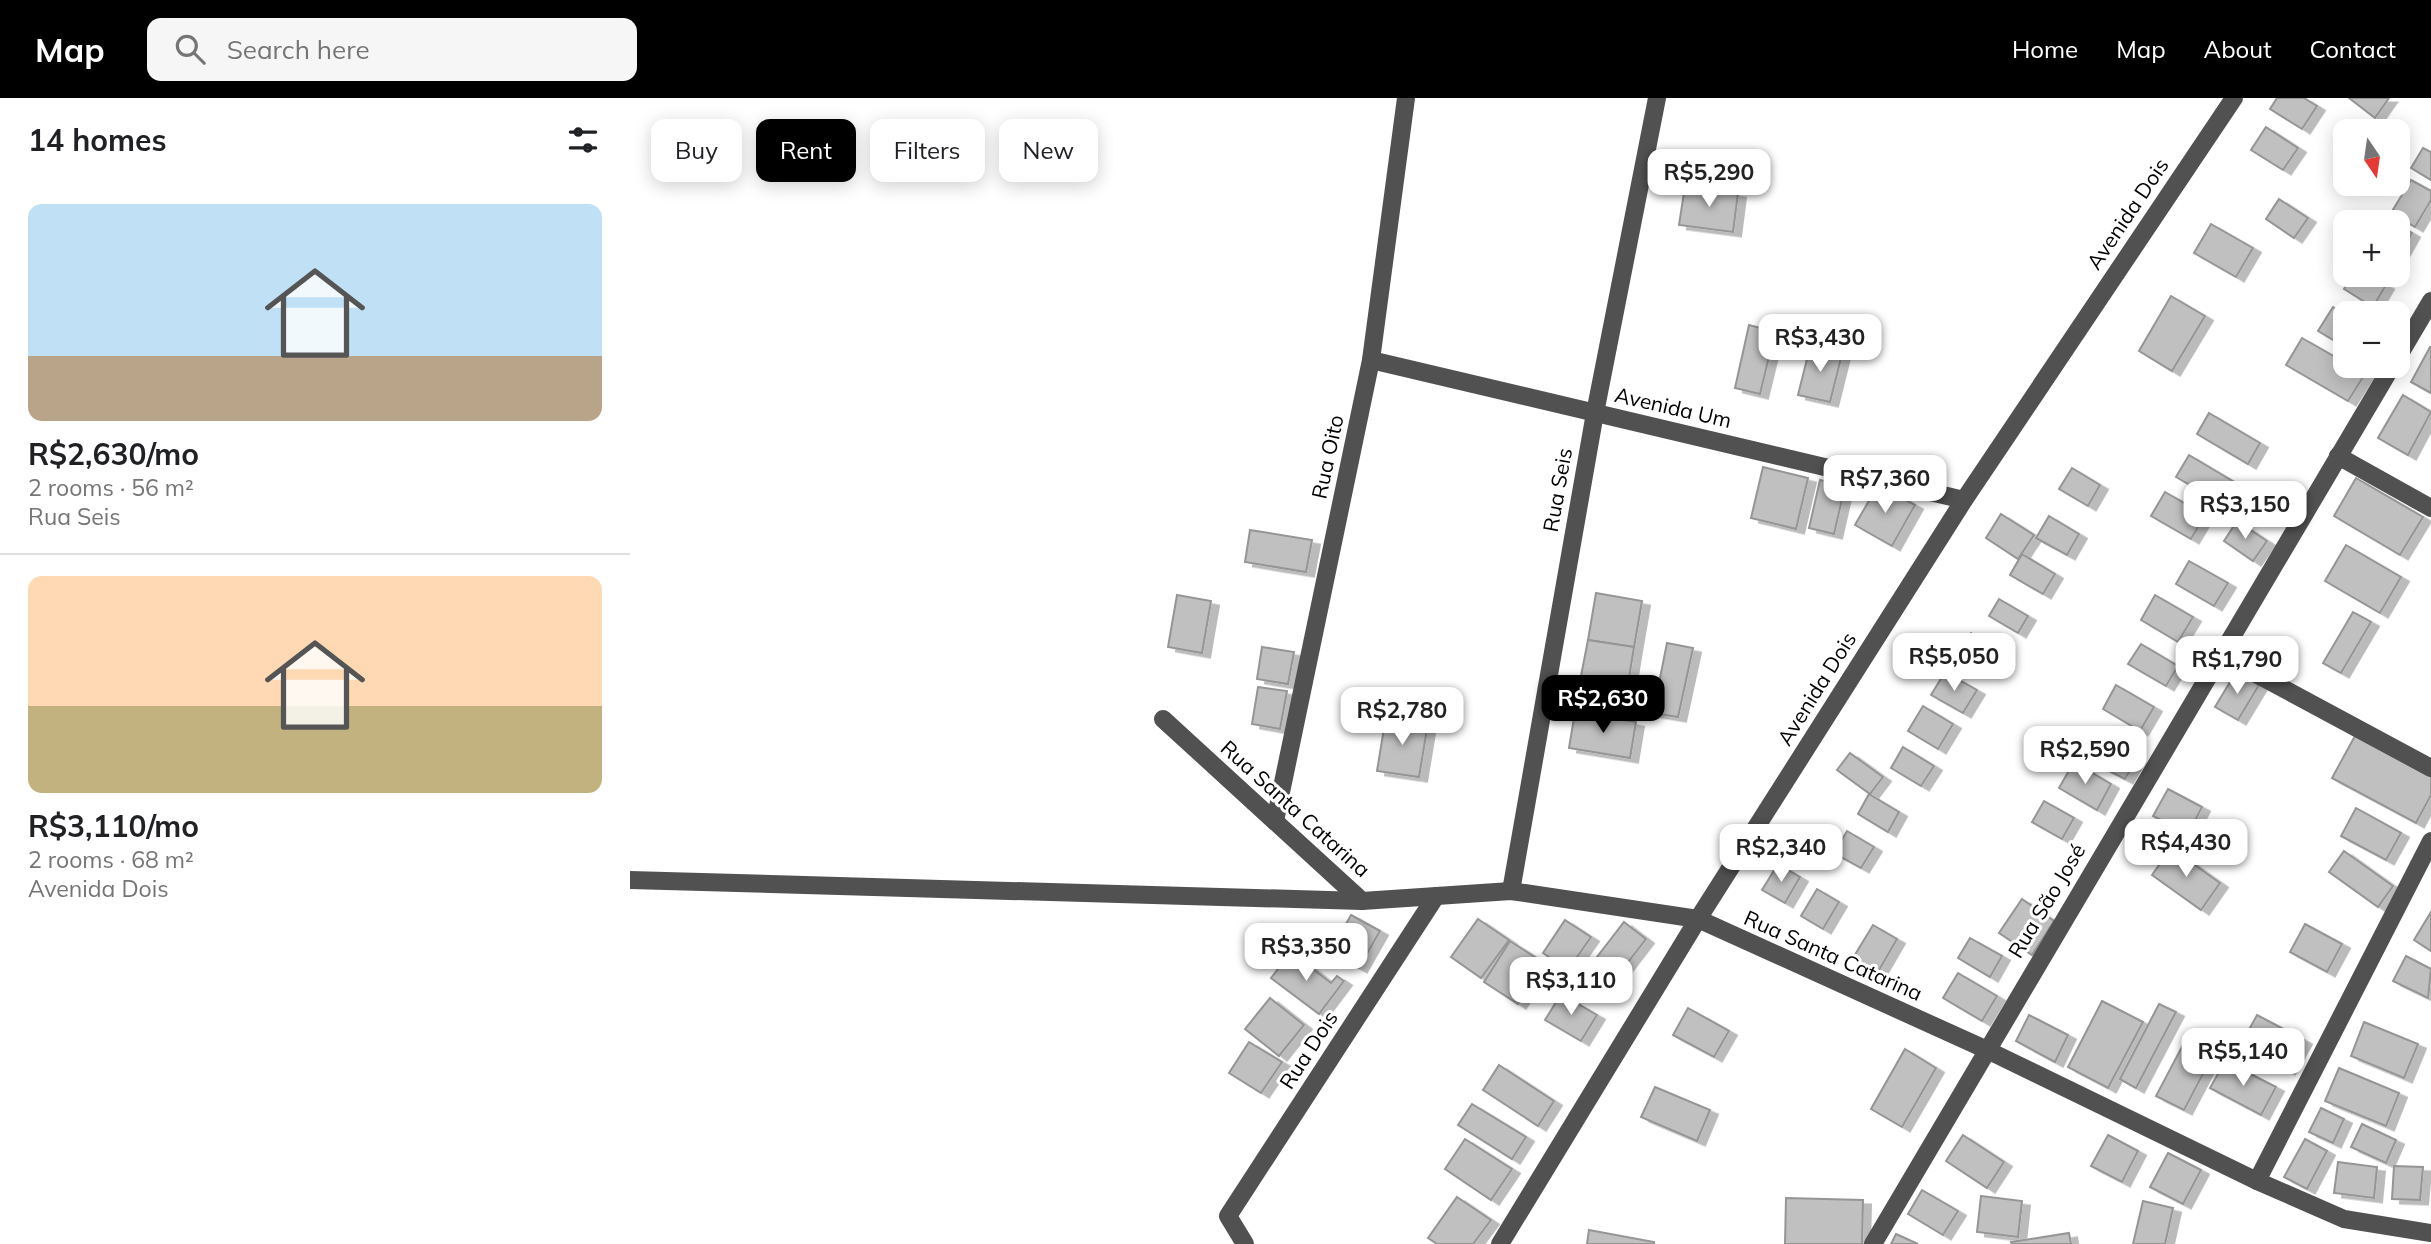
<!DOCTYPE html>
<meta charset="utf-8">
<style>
body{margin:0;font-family:Mulish,sans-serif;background:#f6f6f6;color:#202124;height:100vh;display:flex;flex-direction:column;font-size:26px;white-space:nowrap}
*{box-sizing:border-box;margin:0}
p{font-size:23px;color:#757577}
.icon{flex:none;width:38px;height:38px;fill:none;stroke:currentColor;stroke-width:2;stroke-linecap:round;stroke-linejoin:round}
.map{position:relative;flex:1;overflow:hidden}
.details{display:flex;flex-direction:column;background:#fff;width:630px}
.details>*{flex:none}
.banner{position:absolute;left:21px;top:21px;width:665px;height:63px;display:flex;gap:14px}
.needle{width:46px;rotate:167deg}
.controls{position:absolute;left:1703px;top:21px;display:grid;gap:14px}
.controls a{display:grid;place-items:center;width:77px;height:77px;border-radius:14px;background:#fff;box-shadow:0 4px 18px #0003;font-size:35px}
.price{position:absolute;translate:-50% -60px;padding:0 16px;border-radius:14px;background:#fff;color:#222;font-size:23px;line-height:46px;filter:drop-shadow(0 2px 4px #0008)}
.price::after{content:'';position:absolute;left:50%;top:42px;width:21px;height:16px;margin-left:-10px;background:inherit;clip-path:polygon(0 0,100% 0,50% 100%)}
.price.active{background:#000;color:#fff}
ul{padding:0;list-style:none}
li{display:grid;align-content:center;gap:14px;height:371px;padding:0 28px}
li+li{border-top:2px solid #e0e0e0}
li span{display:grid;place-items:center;height:217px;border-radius:14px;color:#555}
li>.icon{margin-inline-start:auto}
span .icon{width:126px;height:126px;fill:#fffc;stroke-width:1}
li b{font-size:30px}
h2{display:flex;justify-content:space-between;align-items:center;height:84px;padding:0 28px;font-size:30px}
.tag{padding:0 24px;border-radius:14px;background:#fff;box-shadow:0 4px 18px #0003;font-size:24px;line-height:63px}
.tag.active{background:#000;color:#fff}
header{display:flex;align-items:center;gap:42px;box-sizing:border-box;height:98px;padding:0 35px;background:#000;color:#fff}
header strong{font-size:33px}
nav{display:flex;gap:38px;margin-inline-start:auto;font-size:24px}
.search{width:490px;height:63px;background:#f6f6f6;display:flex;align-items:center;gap:18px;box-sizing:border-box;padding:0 24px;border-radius:14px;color:#757577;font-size:26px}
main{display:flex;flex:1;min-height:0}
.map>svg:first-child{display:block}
.building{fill:#c0c0c0;stroke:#959595;stroke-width:2;filter:url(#shadow)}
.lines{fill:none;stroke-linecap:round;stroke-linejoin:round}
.minor{stroke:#515151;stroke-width:18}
.labels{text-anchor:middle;stroke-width:6;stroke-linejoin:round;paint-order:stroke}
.street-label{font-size:21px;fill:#000;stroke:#fff}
</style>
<header>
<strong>Map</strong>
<div class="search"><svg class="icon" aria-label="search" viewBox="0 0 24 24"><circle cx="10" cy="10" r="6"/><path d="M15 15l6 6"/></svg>Search here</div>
<nav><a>Home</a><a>Map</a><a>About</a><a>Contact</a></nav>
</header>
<main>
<section class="details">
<h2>14 homes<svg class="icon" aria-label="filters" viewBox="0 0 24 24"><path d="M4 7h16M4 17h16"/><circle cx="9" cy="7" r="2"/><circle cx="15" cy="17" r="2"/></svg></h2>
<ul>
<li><span style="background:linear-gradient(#bfe0f5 70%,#b9a48a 0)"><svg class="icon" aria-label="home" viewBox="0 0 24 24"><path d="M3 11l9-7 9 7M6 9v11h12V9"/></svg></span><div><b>R$2,630/mo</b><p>2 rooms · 56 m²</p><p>Rua Seis</p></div></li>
<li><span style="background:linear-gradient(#ffd9b3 60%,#c2b280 0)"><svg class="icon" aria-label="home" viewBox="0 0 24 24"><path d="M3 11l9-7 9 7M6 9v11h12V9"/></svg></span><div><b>R$3,110/mo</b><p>2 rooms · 68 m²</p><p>Avenida Dois</p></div></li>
</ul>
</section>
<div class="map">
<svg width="1801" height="1146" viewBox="0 0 1801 1146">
<defs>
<filter id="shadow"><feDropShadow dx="8" dy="4.5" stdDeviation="0" flood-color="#0004"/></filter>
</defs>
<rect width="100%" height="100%" fill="#fff"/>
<!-- building -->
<g class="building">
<polygon points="1647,0 1674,0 1687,8 1672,31 1640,11"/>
<polygon points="1719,0 1759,0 1745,20"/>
<polygon points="1636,29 1668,50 1653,72 1621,52"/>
<polygon points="1793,50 1801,54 1801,82 1781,70"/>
<polygon points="1781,82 1801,93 1801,102 1785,129 1761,115"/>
<polygon points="1055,88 1108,95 1103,134 1049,127"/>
<polygon points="1649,101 1678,120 1664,140 1636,121"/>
<polygon points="1581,126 1623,150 1606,179 1564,155"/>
<polygon points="1768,127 1782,135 1768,160"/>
<polygon points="1722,177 1738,177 1756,187 1743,209 1714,191"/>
<polygon points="1541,198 1575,218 1542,273 1509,253"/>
<polygon points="1703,209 1715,216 1715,249 1688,233"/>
<polygon points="1119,227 1145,234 1130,296 1105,290"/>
<polygon points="1672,240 1735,276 1718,303 1656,267"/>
<polygon points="1180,249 1212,256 1200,304 1168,297"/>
<polygon points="1800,249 1801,249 1801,295 1781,284"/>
<polygon points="1773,297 1801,314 1778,357 1748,340"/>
<polygon points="1579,315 1630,345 1618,366 1567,336"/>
<polygon points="1559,357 1616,391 1603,412 1546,379"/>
<polygon points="1133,369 1178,380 1166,431 1121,420"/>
<polygon points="1442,370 1470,387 1458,408 1429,391"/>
<polygon points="1726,380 1793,419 1770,457 1704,418"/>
<polygon points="1190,382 1215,388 1204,436 1179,430"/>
<polygon points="1248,387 1285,407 1262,448 1225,427"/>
<polygon points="1630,389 1668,407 1658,428 1619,410"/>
<polygon points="1535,394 1575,417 1561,441 1521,418"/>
<polygon points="1371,416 1404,437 1388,461 1356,440"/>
<polygon points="1419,418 1449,436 1437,457 1406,440"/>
<polygon points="1607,423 1637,443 1623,463 1594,443"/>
<polygon points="620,432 682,442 676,474 615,464"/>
<polygon points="1716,447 1771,479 1750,515 1695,483"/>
<polygon points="1392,456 1425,476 1413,496 1380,477"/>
<polygon points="1559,463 1598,485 1584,508 1546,486"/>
<polygon points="966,495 1012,503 1004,549 958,542"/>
<polygon points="547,497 581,503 572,555 538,549"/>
<polygon points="1525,497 1563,519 1548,544 1511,522"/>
<polygon points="1369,501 1398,518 1388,535 1359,518"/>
<polygon points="1723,514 1741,524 1711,575 1693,565"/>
<polygon points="1341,535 1371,552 1359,573 1329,556"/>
<polygon points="958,542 1004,549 998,586 951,578"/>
<polygon points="1037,545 1063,550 1048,619 1023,615"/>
<polygon points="1511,546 1548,568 1536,588 1498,566"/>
<polygon points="632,549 664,554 658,586 627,581"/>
<polygon points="1315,574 1347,592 1333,615 1301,597"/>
<polygon points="1606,574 1629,587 1608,622 1585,609"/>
<polygon points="1486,587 1524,609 1510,633 1473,611"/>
<polygon points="628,589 657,593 650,631 622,626"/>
<polygon points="1293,608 1323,626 1308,651 1278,633"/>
<polygon points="945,614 1006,624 1000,660 939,650"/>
<polygon points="756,618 798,625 789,679 747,673"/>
<polygon points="1726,636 1801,675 1801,697 1786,725 1702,680"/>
<polygon points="1471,641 1507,660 1495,681 1460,663"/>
<polygon points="1273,649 1304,668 1291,688 1261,670"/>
<polygon points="1220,655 1253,679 1240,696 1207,672"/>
<polygon points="1444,664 1481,686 1467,712 1429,690"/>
<polygon points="1538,691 1572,709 1558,736 1523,718"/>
<polygon points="1239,696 1269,714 1258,734 1228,716"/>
<polygon points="1414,703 1444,720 1432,741 1402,724"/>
<polygon points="1726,710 1771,735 1756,762 1711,738"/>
<polygon points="1217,733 1244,749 1231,770 1204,755"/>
<polygon points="1541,750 1590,785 1571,812 1522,777"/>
<polygon points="1714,753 1763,788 1748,809 1699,774"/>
<polygon points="1148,766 1170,779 1155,805 1132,792"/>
<polygon points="1187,791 1209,804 1193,831 1171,818"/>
<polygon points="1392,801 1424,823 1402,857 1369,835"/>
<polygon points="1801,814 1801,853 1784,842"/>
<polygon points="721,817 750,833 729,870 700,854"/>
<polygon points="848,821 879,842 851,880 821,859"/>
<polygon points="935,822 961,839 938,872 913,855"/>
<polygon points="994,824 1016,841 982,885 960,868"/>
<polygon points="1675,826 1712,846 1697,874 1660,854"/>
<polygon points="1243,827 1267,841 1248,874 1223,860"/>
<polygon points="1340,840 1372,858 1360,879 1328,860"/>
<polygon points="880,843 914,865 888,906 854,884"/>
<polygon points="661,854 701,885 707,878 714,883 689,916 641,880"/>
<polygon points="1776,858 1801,871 1798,900 1763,883"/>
<polygon points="1328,875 1367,898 1352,923 1313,900"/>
<polygon points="931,896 967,917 951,943 915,922"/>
<polygon points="640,900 674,927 649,958 615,931"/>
<polygon points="1472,903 1513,924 1478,990 1438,969"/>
<polygon points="1529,906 1546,914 1506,990 1490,981"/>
<polygon points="1058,910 1099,933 1084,959 1043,937"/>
<polygon points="1399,917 1438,937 1425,964 1386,943"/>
<polygon points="1627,917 1674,942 1657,972 1610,948"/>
<polygon points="1734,924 1788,946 1774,980 1721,958"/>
<polygon points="1555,943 1583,957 1554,1012 1526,998"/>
<polygon points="619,944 652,964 631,995 599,975"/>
<polygon points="1275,951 1306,970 1272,1029 1241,1011"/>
<polygon points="1595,963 1646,989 1631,1017 1580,990"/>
<polygon points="869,967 924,1003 908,1028 853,992"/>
<polygon points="1709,970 1769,995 1756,1028 1695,1003"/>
<polygon points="1025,989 1080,1012 1067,1043 1011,1019"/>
<polygon points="842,1006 896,1039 882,1061 828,1027"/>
<polygon points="1691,1010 1714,1021 1703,1045 1679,1034"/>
<polygon points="1732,1026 1766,1042 1756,1065 1721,1049"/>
<polygon points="1333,1037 1374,1064 1357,1090 1316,1063"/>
<polygon points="1478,1037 1508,1053 1492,1084 1461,1068"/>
<polygon points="835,1041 882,1071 861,1102 815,1071"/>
<polygon points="1675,1041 1697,1053 1677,1091 1654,1079"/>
<polygon points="1538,1055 1571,1072 1553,1106 1520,1089"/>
<polygon points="1708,1064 1747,1069 1744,1100 1704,1095"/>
<polygon points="1764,1068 1793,1069 1790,1102 1762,1101"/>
<polygon points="1292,1092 1328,1113 1313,1137 1278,1116"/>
<polygon points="1351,1098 1392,1103 1388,1139 1347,1134"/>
<polygon points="827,1099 861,1122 843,1146 807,1146 798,1140"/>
<polygon points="1156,1100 1233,1102 1232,1146 1155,1146"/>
<polygon points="1513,1103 1543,1110 1535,1146 1503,1146"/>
<polygon points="959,1132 1024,1144 1024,1146 957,1146"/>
<polygon points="1439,1135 1441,1146 1382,1146 1381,1144"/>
<polygon points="1266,1136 1288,1146 1261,1146"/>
</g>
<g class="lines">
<!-- minor -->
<g class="minor">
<polyline points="1768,259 1801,203"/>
<polyline points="741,262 1334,402"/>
<polyline points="1708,358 1801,410"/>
<polyline points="1589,556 1801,670"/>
<polyline points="533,621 732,803 881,793 1068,821 1355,951 1627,1083 1714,1121 1801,1135"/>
<polyline points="645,723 741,262 776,0"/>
<polyline points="0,782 732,803"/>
<polyline points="881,793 965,315 1027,0"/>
<polyline points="1627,1083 1801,743"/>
<polyline points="615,1146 598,1118 806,798"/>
<polyline points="870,1146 1068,821 1334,402 1604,0"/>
<polyline points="1243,1146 1762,268"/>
</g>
</g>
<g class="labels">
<!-- street labels -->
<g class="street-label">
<text transform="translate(1498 116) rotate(-56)" y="7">Avenida Dois</text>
<text transform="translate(1043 310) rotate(13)" y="7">Avenida Um</text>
<text transform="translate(698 359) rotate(-78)" y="7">Rua Oito</text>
<text transform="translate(928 392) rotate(-80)" y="7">Rua Seis</text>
<text transform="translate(1187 591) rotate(-58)" y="7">Avenida Dois</text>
<text transform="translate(665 711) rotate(42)" y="7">Rua Santa Catarina</text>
<text transform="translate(1417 803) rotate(-59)" y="7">Rua São José</text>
<text transform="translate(1203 858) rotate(24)" y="7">Rua Santa Catarina</text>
<text transform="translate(679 952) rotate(-57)" y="7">Rua Dois</text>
</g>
</g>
</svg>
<div class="controls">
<a><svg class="needle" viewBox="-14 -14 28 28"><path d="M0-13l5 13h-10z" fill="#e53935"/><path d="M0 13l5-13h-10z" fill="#757577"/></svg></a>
<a>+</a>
<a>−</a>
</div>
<b class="price" style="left:1079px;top:111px">R$5,290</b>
<b class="price" style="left:1190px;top:276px">R$3,430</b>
<b class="price" style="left:1255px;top:417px">R$7,360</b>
<b class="price" style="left:1615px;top:443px">R$3,150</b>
<b class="price" style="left:1324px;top:595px">R$5,050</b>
<b class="price" style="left:1607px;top:598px">R$1,790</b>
<b class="price active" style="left:973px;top:637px">R$2,630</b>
<b class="price" style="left:772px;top:649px">R$2,780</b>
<b class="price" style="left:1455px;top:688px">R$2,590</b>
<b class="price" style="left:1556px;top:781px">R$4,430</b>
<b class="price" style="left:1151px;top:786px">R$2,340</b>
<b class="price" style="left:676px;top:885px">R$3,350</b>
<b class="price" style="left:941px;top:919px">R$3,110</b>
<b class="price" style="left:1613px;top:990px">R$5,140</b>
<div class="banner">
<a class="tag">Buy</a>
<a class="tag active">Rent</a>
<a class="tag">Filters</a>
<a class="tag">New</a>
</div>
</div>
</main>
